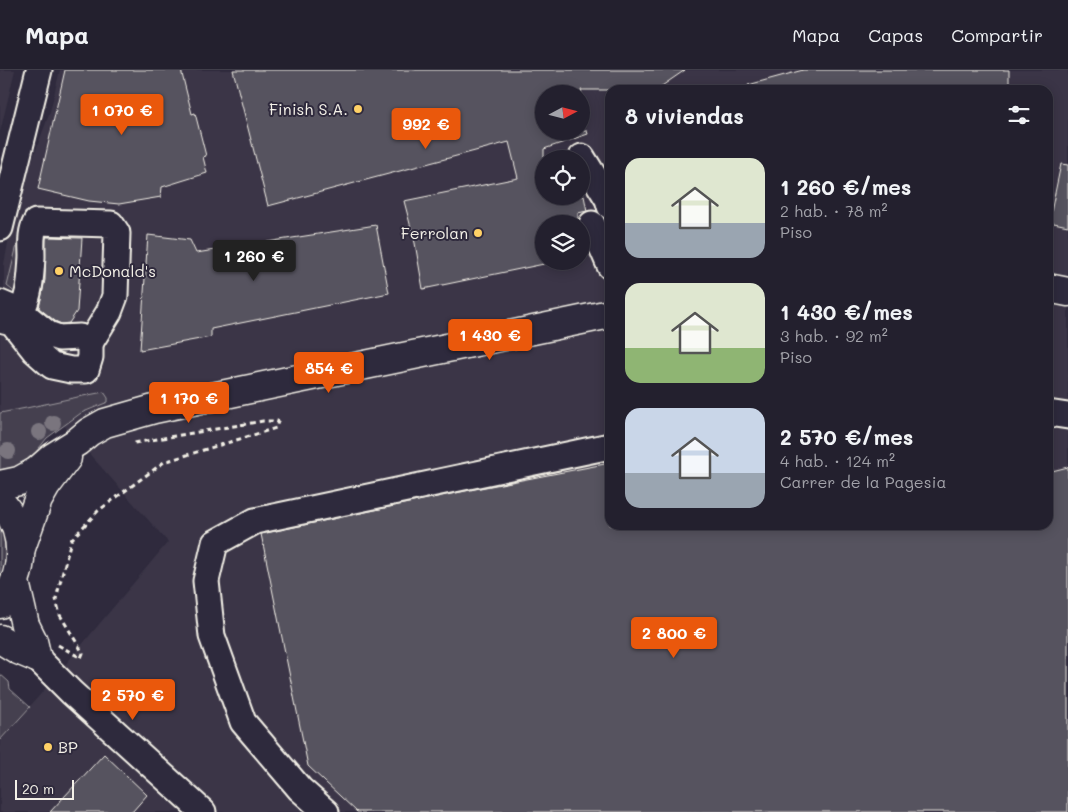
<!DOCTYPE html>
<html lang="es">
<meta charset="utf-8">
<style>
body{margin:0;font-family:Mali,sans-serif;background:#2f2d3a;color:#f1f3f6;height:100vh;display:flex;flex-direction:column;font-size:19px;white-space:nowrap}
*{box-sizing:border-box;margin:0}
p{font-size:16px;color:#a3a3aa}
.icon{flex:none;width:28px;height:28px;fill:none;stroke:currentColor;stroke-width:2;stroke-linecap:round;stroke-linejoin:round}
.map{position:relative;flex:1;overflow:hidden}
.panel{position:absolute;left:605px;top:15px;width:448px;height:445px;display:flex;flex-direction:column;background:#23202e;border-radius:15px;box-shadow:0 2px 12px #0003,0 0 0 1px #403e4a}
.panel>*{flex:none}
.needle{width:32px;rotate:83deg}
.buttons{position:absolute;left:535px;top:15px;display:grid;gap:10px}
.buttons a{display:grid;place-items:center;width:55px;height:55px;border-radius:50%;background:#23202e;box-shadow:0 2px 12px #0003,0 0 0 1px #403e4a;font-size:25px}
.scale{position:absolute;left:15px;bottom:12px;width:59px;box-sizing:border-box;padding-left:5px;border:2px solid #f4f1e8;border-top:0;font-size:14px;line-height:18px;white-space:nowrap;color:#f4f1e8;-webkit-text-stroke:4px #2f2a3d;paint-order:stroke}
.price{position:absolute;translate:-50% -42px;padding:0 11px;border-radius:5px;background:#ea580c;color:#fff;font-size:16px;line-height:32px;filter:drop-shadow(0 1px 2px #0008)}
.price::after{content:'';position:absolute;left:50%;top:30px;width:15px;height:11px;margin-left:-8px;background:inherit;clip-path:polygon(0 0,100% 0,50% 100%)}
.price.selected{background:#222;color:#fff}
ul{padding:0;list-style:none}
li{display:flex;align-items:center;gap:15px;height:125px;padding:0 20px}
li span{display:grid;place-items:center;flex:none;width:140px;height:100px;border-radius:15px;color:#555}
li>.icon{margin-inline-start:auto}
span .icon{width:60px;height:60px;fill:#fffc;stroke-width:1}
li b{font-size:21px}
h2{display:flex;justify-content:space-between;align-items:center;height:60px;padding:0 20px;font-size:21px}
header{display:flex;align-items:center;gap:30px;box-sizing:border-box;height:70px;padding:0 25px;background:#23202e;border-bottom:1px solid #403e4a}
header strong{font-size:24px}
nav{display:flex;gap:28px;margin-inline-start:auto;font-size:18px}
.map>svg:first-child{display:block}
.built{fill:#3b3647;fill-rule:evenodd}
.green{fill:#454050;stroke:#9c989c}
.building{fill:#56525f;stroke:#f4f1e8}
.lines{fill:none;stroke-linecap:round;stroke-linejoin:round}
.minor-casing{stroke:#f4f1e8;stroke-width:29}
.major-casing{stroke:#f4f1e8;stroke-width:31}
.path{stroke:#f4f1e8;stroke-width:3;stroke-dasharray:5 4;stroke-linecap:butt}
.minor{stroke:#2f2a3d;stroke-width:25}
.major{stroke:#2f2a3d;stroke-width:28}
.tree{fill:#7a757e}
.poi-dot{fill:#ffd166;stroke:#2f2a3d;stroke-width:2}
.labels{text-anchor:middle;stroke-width:4;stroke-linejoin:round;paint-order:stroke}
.poi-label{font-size:16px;fill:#f4f1e8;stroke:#2f2a3d;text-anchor:end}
</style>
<header>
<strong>Mapa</strong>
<nav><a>Mapa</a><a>Capas</a><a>Compartir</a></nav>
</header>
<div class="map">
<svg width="1068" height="742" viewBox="0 0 1068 742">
<rect width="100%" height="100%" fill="#2f2a3d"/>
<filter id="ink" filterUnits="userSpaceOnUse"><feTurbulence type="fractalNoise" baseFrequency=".02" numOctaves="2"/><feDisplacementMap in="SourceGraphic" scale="10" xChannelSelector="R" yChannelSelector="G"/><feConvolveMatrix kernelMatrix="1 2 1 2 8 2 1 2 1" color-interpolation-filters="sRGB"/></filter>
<g filter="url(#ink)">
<!-- built -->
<g class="built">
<polygon points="0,0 15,0 0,62"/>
<path d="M60,0h1008v742h-1068v-72l39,-44 129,-154 -116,-130 -52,8v-101l4,-17v-38l11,-58 35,-94zM610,20h438v435h-438zM544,24h37v37h-37zM544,89h37v37h-37zM544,154h37v37h-37z"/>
</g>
<!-- green -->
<g class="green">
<polygon points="25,142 34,143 26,181 18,199 17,208 19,214 17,224 7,216"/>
<path d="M104,322l4,6v4l-27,11 -34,25 -12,15 -18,14 -17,3v-57c35,-6 69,-15 104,-21z"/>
<path d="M0,455c10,20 6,37 0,57z"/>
<polygon points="0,604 9,612 10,619 30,637 0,670"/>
</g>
<!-- building -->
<g class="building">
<polygon points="65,0 181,0 192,44 195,43 206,86 203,87 207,103 162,117 161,127 119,134 89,131 38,119"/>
<polygon points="233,0 685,0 656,20 581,20 582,24 544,24 544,61 587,61 588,64 544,79 544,126 584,126 587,141 578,143 578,154 544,154 544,194 423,219 415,173 404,131 518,108 509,72 268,136"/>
<polygon points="803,0 1009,0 1009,20 749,20 748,15"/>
<polygon points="1061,94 1068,95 1068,156 1049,152"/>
<polygon points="376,155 389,223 211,259 211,267 140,280 148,165 190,170 196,183"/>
<polygon points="46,167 82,168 77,241 69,253 61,254 55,251 39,238 45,210"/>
<polygon points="610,393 610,455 1048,455 1048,402 1068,397 1068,742 357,742 308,696 261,464 475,419"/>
<polygon points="104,684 147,725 132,742 50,742"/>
</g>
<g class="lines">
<!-- minor casing -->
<g class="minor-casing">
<g id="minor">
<polyline points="582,87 608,129 610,136"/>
<polyline points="592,154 610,196"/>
<polyline points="0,158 39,0"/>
<polyline points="0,233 21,242 48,264 59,268 80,267 90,273 90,287 86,300 71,300 52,296 35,281 12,252 0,249"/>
<path d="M21,242c9,-16 10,-37 11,-55 0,-12 -2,-24 4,-35l75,2 6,9 -2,63 -6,16 -19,31"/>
<polyline points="1048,343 1068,346"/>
<polyline points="37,588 72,623 203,742"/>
<polyline points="326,742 300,719 243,652 212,566 206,511 215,473 255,451 610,376"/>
</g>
</g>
<!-- major casing -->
<g class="major-casing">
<g id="major">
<polyline points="1048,218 1068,222"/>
<polyline points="0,415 19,411 37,401 53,387 77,372 89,362 105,353 154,339 610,244"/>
<path d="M0,431c27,30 27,73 0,103"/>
<polyline points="21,478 38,430 46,416 67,388"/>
<polyline points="15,512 25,555 33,571 37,588"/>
<polyline points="0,569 18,580 37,588"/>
</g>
</g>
<!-- path -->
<polyline class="path" points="58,575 81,588 83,583 60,545 56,529 71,470 98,441 164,392 276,358 278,351 263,351 134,373"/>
<!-- minor -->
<use href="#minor" class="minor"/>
<!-- major -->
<use href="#major" class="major"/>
</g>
<!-- trees -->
<g class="tree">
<circle cx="53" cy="353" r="8"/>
<circle cx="39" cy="362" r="8"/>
<circle cx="8" cy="381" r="8"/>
</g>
</g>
<!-- markers -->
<g class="poi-dot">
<circle cx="358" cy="39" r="5"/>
<circle cx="478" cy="163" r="5"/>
<circle cx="59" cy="201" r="5"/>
<circle cx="48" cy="677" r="5"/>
</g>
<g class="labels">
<!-- poi labels -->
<g class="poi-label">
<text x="348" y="45">Finish S.A.</text>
<text x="468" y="169">Ferrolan</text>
<text x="69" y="207" text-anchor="start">McDonald's</text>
<text x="58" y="683" text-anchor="start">BP</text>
</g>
</g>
</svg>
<div class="buttons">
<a><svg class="needle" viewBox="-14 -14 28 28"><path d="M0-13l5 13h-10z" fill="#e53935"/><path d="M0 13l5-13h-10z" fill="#a3a3aa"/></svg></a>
<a><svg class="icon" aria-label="locate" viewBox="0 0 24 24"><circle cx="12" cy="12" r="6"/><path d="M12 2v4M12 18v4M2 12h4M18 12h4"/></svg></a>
<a><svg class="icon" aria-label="layers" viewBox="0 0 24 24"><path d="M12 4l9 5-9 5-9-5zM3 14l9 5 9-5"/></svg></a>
</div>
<div class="scale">20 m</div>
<b class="price" style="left:122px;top:66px">1 070 €</b>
<b class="price" style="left:426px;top:80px">992 €</b>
<b class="price selected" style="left:254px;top:212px">1 260 €</b>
<b class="price" style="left:490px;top:291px">1 430 €</b>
<b class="price" style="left:329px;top:324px">854 €</b>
<b class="price" style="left:189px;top:354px">1 170 €</b>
<b class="price" style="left:674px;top:589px">2 800 €</b>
<b class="price" style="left:133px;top:651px">2 570 €</b>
<section class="panel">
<h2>8 viviendas<svg class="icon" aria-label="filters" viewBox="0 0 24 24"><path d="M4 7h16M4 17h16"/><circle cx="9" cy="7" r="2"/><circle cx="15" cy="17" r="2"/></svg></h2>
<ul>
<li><span style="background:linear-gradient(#dfe7d0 65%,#9aa5b1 0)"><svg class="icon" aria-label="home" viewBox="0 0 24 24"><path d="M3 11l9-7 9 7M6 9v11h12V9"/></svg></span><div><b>1 260 €/mes</b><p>2 hab. · 78 m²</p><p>Piso</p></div></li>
<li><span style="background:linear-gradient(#dfe7d0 65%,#8fb573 0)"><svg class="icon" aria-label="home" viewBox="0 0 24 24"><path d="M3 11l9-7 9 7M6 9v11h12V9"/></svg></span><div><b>1 430 €/mes</b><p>3 hab. · 92 m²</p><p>Piso</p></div></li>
<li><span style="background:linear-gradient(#c9d6e8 65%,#9aa5b1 0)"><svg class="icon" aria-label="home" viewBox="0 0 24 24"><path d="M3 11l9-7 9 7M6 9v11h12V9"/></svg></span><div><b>2 570 €/mes</b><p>4 hab. · 124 m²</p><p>Carrer de la Pagesia</p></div></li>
</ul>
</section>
</div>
